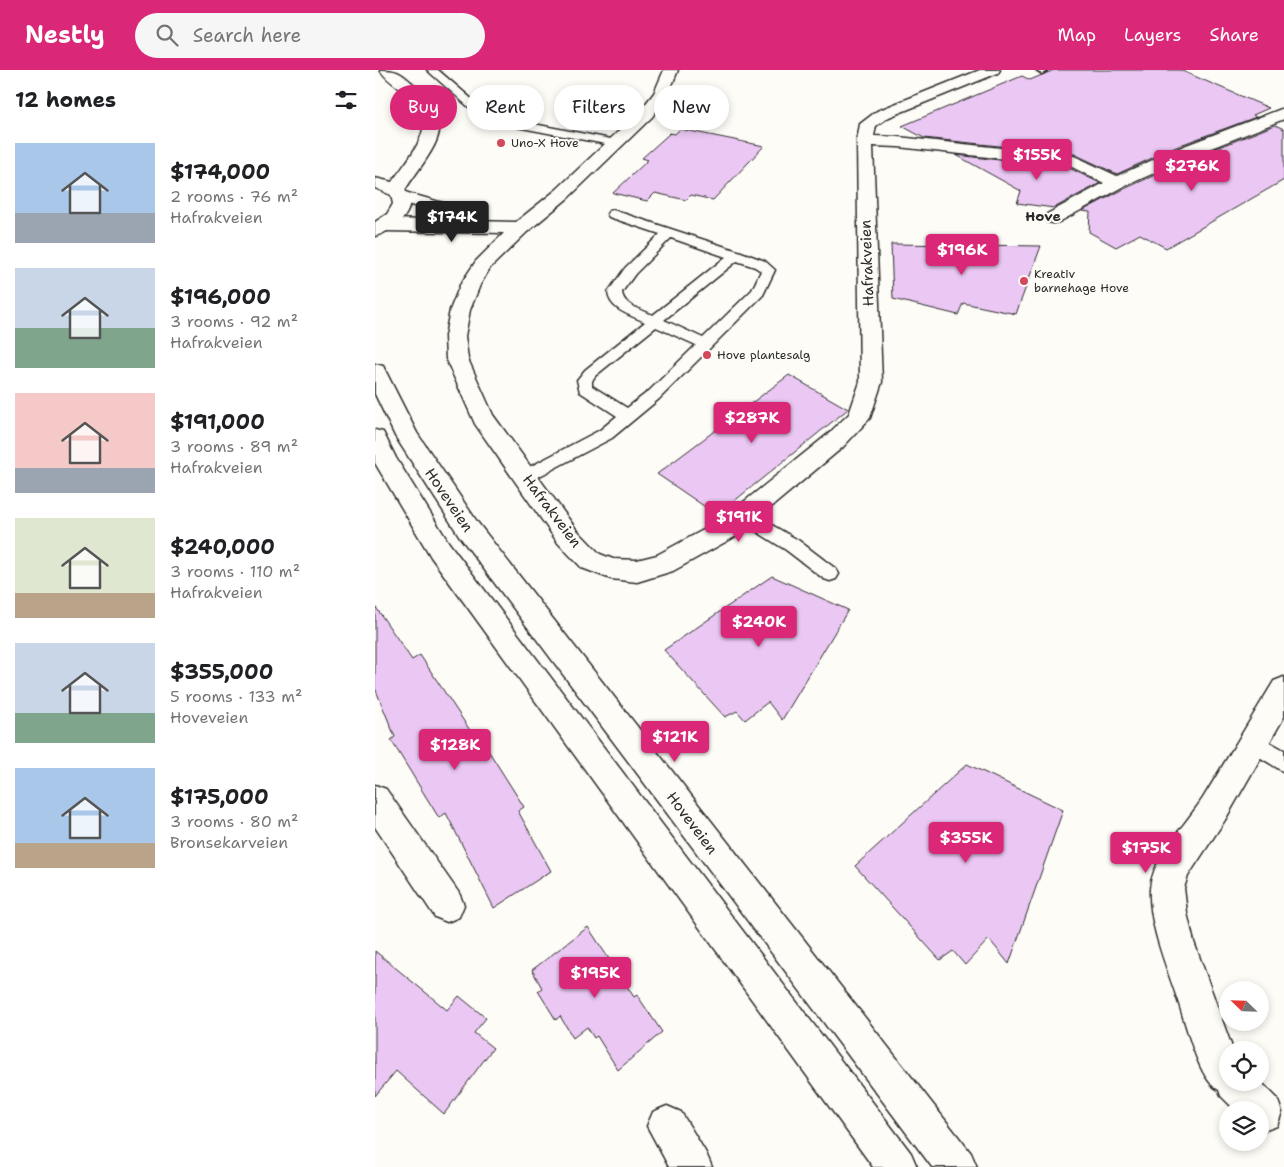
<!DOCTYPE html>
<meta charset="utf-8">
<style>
body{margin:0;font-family:"Shantell Sans",sans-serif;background:#f6f6f6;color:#202124;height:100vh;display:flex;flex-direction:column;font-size:19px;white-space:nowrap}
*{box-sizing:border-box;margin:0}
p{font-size:16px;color:#757577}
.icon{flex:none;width:28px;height:28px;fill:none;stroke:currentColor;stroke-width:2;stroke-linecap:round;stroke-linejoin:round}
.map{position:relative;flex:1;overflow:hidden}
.side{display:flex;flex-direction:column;background:#fff;width:375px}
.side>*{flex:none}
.hud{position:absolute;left:15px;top:15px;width:475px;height:45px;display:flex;gap:10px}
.needle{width:32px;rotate:293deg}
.fabs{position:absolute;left:844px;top:911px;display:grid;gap:10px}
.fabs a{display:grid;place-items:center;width:50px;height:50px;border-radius:50%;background:#fff;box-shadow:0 2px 8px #0003;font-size:25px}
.price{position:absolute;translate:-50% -42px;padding:0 11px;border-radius:5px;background:#db2777;color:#fff;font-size:16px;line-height:32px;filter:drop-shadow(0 1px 2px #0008)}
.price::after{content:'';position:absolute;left:50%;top:30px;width:15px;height:11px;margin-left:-8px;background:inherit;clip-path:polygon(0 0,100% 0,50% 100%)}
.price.active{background:#222;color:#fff}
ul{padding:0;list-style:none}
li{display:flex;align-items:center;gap:15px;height:125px;padding:0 15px}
li span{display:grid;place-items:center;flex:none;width:140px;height:100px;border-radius:0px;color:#555}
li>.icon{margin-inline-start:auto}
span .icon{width:60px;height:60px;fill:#fffc;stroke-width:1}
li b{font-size:21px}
h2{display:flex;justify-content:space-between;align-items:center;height:60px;padding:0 15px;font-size:21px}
.chip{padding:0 18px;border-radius:22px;background:#fff;box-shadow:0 2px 8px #0003;font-size:18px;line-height:45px}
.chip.active{background:#db2777;color:#fff}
header{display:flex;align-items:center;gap:30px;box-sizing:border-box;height:70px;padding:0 25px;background:#db2777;color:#fff}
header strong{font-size:24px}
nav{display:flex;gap:28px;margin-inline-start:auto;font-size:18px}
.search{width:350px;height:45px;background:#f6f6f6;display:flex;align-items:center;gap:12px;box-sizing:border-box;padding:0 18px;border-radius:28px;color:#757577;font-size:19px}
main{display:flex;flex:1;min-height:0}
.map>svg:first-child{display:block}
.building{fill:#ebc8f4;stroke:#2b2b2b}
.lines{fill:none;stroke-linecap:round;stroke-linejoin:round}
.lane-casing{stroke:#2b2b2b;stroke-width:3}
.street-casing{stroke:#2b2b2b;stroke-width:3}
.secondary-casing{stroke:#2b2b2b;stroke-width:3}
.lane{fill:#fdfcf7;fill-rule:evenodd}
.street{fill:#fdfcf7;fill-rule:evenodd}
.secondary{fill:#fdfcf7;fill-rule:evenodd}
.poi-dot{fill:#d1495b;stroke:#fdfcf7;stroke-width:2}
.labels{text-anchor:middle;stroke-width:4;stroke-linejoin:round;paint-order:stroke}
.far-poi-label{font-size:12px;fill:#2b2b2b;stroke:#fdfcf7;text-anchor:start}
.far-neighbourhood-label{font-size:14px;font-weight:bold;fill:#2b2b2b;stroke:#fdfcf7}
.street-label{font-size:15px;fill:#2b2b2b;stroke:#fdfcf7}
</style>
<header>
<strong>Nestly</strong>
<div class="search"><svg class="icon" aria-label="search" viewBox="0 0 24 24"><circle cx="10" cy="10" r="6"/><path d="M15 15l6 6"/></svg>Search here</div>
<nav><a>Map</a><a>Layers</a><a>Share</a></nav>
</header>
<main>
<section class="side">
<h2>12 homes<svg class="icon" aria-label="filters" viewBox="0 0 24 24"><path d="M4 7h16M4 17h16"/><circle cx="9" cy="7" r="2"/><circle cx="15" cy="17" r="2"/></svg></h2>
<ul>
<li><span style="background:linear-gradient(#a9c7e8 70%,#9aa5b1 0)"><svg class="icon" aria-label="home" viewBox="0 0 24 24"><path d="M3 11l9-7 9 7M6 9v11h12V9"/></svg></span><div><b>$174,000</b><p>2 rooms · 76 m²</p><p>Hafrakveien</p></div></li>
<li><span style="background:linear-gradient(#c9d6e8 60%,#7fa58c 0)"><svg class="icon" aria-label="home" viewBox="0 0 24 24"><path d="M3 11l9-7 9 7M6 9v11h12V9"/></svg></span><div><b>$196,000</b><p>3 rooms · 92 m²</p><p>Hafrakveien</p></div></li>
<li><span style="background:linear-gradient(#f6c9c9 75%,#9aa5b1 0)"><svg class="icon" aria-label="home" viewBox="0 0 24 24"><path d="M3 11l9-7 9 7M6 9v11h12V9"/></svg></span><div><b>$191,000</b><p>3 rooms · 89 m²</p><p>Hafrakveien</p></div></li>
<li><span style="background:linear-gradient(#dfe7d0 75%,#b9a48a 0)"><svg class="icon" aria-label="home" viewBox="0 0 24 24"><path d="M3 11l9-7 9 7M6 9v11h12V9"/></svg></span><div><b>$240,000</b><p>3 rooms · 110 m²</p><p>Hafrakveien</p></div></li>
<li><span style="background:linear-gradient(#c9d6e8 70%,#7fa58c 0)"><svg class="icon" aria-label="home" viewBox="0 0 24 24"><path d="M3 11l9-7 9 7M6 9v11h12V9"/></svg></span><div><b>$355,000</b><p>5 rooms · 133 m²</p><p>Hoveveien</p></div></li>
<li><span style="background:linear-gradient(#a9c7e8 75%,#b9a48a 0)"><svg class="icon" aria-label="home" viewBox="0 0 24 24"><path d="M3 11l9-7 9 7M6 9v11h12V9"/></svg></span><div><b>$175,000</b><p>3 rooms · 80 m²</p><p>Bronsekarveien</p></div></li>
</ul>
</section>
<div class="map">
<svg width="909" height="1097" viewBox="0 0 909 1097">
<rect width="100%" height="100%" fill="#fdfcf7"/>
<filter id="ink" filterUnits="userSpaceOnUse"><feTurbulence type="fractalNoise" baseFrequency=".02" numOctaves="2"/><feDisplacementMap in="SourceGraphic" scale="10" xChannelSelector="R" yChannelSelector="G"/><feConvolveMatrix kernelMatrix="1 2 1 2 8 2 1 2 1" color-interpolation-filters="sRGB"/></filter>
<g filter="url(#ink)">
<!-- building -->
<g class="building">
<polygon points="679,0 805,0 894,38 878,45 881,47 808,74 742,104 699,84 549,68 527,56 647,6 655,10"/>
<polygon points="900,55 909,59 909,110 791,178 765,164 741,177 714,162 715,142 707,141 749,119 822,86"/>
<polygon points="305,59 389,76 338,130 316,125 311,130 280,123 272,131 238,123 273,90 267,88 295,63 300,64"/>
<polygon points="581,85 694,98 725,113 679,138 642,133 646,121"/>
<polygon points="516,174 666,176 641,244 588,233 583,245 518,229"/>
<polygon points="414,305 473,339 342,445 282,404"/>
<polygon points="397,506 473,540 407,650 393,632 370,650 362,641 350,647 289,580"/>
<polygon points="0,536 37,590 45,585 108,680 111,677 149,737 143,741 176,801 119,838 71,743 64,748 16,670 20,667 0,618"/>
<polygon points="592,694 688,740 634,894 614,869 590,895 578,881 565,890 480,796"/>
<polygon points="213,857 259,927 262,925 287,962 243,1000 222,966 219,968 212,957 198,968 185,946 181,950 163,921 167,918 157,900"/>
<polygon points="0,881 72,940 84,926 111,948 99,963 118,978 69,1044 21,1001 0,1026"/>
</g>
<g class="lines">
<!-- lane casing -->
<g class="lane-casing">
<g id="lane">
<polygon points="52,0 63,0 106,37 128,48 241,70 247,73 241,76 121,53 98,41"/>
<polygon points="661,0 671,0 672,1 667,4"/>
<path d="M238,140l128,42 24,9 10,9 -12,25 -104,104 -47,39 -80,42 -6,2 -6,-2 -2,-4 2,-4 80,-42 17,-14 -37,-24 -3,-12 8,-10 60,-48c-14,-7 -36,-12 -37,-30l17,-24 35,-34 -51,-17 -2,-3 2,-3zM296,168l55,19 -73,58c-11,-5 -30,-9 -31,-23l13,-18zM362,191l18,6 6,4 -9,19 -49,48 -39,-18zM281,257l40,18 -47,46 -22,17 -35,-22v-5l3,-5z"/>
<polygon points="369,439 423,470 461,499 464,504 461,509 455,511 449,509 411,480 363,450 360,445 363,440"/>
<polygon points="878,663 909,680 909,702 871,679 868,672 871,665"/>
</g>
</g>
<!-- street casing -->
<g class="street-casing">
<g id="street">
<polygon points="289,0 303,0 294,23 277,47 193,128 152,162 115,198 105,215 95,240 90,266 93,289 118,345 201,459 225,484 238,489 262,490 282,485 345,451 452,365 474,344 485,312 482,71 485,54 502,41 605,0 625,0 623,3 514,47 501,56 499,66 523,67 699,86 742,106 809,76 909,38 909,49 821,84 748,117 684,152 678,153 672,152 669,148 672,144 729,113 695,96 523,77 498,76 507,312 495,348 468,377 363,465 298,501 262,512 236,509 207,498 183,473 100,354 71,289 70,266 75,240 85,215 101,191 129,163 10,161 3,159 1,155 3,151 10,149 141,152 181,120 265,41 279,23"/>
<polygon points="26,121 68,133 104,141 107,145 104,149 98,150 58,142 20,130 17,126 20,122"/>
<path d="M909,607v40l-59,103 -37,56 -4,12 3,25 7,29 39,108h-6v32h33v-1l17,17 5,14 -5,14 -14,5 -3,-1v-20h-25l-14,-14 -2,-6c-18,-8 -30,-55 -36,-73 -11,-39 -35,-88 -33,-128 2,-31 37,-66 53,-91 24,-39 47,-78 71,-117z"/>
<polygon points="0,715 11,719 84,823 89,835 84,847 72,852 60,847 0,757"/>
<polygon points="292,1036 306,1042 331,1083 337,1097 294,1097 272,1056 278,1042"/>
</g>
</g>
<!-- secondary casing -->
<g class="secondary-casing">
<g id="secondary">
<path d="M5,0c21,0 21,4 37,17 45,38 13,64 -12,103 15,20 -11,41 -30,46v-14l12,-8 6,-10 -2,-9 -16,-7v-10l17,4c14,-20 46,-55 25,-79 -10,-12 -28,-19 -37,-33z"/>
<polygon points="0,294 8,296 42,363 103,453 596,1083 602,1097 557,1097 85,467 20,366 0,324"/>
<polygon points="0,360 8,362 21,388 74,473 536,1083 542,1097 498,1097 56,487 0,393"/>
</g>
</g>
<!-- lane -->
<use href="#lane" class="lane"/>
<!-- street -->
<use href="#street" class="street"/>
<!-- secondary -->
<use href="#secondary" class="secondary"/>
</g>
</g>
<!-- markers -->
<g class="poi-dot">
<circle cx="126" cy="73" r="5"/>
<circle cx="649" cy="211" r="5"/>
<circle cx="332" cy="285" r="5"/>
</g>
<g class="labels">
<!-- far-poi labels -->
<g class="far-poi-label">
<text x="136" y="77">Uno-X Hove</text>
<text x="659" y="208">Kreativ<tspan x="659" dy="14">barnehage Hove</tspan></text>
<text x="342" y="289">Hove plantesalg</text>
</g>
<!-- far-neighbourhood labels -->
<g class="far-neighbourhood-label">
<text x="668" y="151">Hove</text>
</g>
<!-- street labels -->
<g class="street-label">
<text transform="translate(492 193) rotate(-92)" y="5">Hafrakveien</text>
<text transform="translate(74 430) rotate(56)" y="5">Hoveveien</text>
<text transform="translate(177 441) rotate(53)" y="5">Hafrakveien</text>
<text transform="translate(317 753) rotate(53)" y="5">Hoveveien</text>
</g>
</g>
</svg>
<div class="fabs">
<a><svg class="needle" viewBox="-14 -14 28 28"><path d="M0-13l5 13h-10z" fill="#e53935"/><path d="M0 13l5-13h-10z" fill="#757577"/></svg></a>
<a><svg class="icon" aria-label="locate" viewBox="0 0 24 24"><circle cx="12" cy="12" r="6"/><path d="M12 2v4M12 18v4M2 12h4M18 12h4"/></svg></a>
<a><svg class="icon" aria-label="layers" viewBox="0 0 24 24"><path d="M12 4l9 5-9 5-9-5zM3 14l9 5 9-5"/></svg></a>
</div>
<b class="price" style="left:662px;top:111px">$155K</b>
<b class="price" style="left:817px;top:122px">$276K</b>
<b class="price active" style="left:77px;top:173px">$174K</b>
<b class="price" style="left:587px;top:206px">$196K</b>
<b class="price" style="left:377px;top:374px">$287K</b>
<b class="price" style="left:364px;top:473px">$191K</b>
<b class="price" style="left:384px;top:578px">$240K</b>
<b class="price" style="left:300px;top:693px">$121K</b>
<b class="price" style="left:80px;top:701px">$128K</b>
<b class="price" style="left:591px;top:794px">$355K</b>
<b class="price" style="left:771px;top:804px">$175K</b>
<b class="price" style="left:220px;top:929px">$195K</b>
<div class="hud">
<a class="chip active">Buy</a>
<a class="chip">Rent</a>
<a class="chip">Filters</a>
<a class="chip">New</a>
</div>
</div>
</main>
